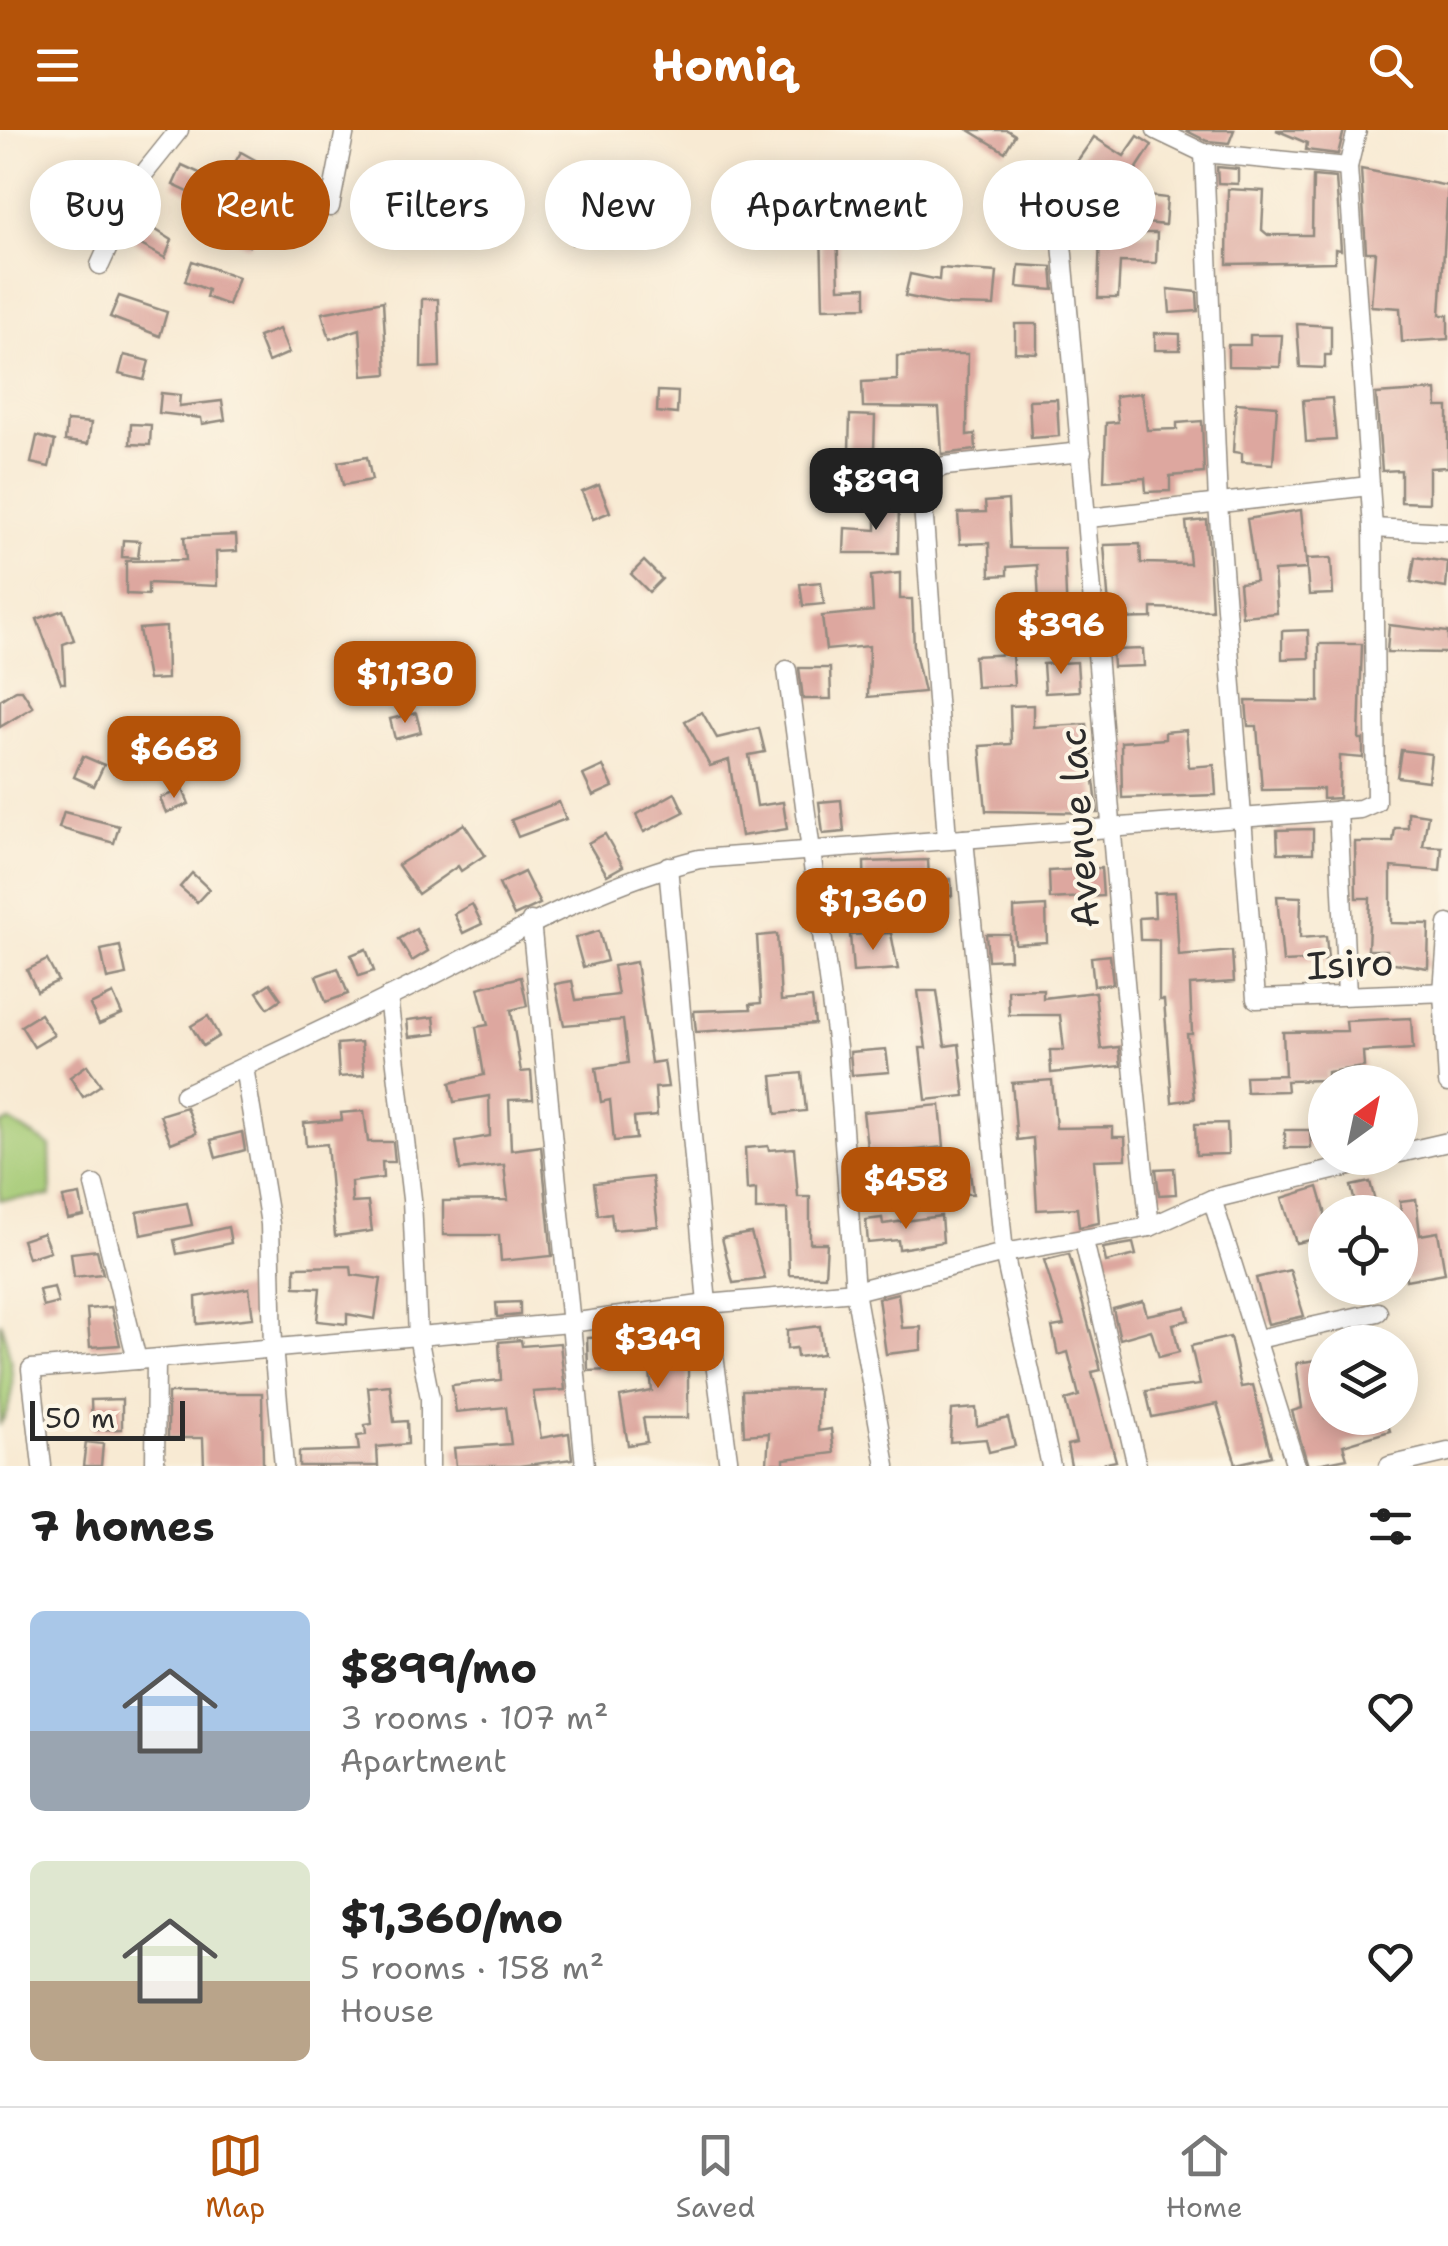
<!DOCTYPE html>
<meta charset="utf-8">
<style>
body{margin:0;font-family:"Shantell Sans",sans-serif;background:#f2f2f2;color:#222;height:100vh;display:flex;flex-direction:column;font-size:38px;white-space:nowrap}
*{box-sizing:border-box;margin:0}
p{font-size:32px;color:#767676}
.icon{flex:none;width:55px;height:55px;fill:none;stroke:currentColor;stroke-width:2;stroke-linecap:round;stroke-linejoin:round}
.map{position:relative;height:1336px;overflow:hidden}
.side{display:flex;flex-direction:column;background:#fff;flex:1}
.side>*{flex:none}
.guide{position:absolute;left:30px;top:30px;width:1390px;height:90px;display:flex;gap:20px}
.needle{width:65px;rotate:33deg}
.fabs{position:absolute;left:1308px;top:935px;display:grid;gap:20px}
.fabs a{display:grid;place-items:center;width:110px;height:110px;border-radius:50%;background:#fff;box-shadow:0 5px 25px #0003;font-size:50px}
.scale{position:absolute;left:30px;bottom:25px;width:155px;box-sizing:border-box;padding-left:10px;border:5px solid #2b2b2b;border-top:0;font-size:28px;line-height:35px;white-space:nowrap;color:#2b2b2b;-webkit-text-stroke:8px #fcf5e5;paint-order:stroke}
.price{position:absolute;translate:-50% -85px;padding:0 22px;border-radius:20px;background:#b45309;color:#fff;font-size:32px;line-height:65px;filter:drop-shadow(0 2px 5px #0008)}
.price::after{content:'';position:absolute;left:50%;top:60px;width:30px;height:22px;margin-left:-15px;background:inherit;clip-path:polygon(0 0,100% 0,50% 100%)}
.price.active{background:#222;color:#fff}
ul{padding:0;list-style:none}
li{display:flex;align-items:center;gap:30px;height:250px;padding:0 30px}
li span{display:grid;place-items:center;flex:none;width:280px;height:200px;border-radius:15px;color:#555}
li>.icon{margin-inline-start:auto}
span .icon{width:120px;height:120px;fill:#fffc;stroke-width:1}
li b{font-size:42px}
h2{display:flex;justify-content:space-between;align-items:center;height:120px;padding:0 30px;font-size:42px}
.tag{padding:0 35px;border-radius:45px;background:#fff;box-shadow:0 5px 25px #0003;font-size:35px;line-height:90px}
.tag.active{background:#b45309;color:#fff}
header{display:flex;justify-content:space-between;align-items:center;height:130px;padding:0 30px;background:#b45309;color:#fff;font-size:45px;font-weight:700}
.tab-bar{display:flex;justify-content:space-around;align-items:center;height:140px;border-top:2px solid #e0e0e0;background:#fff;font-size:28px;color:#767676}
.tab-bar a{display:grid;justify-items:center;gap:5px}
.tab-bar .active{color:#b45309}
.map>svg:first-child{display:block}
.green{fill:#a3c973;stroke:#677a4f;stroke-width:2.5}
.building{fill:#dda79f}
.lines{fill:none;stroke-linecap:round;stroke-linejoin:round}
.minor-casing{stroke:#928a7f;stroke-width:21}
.minor{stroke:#fff;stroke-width:18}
.labels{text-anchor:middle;stroke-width:8;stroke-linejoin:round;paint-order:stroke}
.street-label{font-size:38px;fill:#2b2b2b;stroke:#fcf5e5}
</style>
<header><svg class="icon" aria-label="menu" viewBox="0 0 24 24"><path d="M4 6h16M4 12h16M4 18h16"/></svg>Homiq<svg class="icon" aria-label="search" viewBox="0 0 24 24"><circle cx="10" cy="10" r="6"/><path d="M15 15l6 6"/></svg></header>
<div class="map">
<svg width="1448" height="1336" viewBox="0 0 1448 1336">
<rect width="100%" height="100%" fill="#fcf5e5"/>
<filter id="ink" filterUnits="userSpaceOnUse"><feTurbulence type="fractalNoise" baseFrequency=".01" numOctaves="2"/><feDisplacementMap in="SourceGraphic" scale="20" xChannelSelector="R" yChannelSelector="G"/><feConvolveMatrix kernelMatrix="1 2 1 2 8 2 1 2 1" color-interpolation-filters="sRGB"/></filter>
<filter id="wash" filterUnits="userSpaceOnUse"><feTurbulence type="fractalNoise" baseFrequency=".0048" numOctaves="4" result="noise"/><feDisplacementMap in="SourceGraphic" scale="40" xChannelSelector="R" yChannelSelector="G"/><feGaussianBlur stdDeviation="2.25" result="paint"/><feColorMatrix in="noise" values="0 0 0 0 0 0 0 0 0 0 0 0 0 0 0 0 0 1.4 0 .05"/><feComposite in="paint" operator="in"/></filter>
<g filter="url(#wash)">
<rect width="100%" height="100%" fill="#f8ead3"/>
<!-- green -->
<g class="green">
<polygon points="9,991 50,1016 51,1066 0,1070 0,995"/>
<path d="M0,1191c11,33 21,72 0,103z"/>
</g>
<g id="blocks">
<!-- building -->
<g class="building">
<polygon points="969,0 1007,0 1015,5 1005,22"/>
<polygon points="1185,0 1234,0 1229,13 1207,11"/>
<polygon points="1276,0 1344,0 1338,24 1306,20 1307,13"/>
<polygon points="1138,6 1152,15 1124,58 1098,42 1078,73 1057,60 1094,7 1124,26"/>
<polygon points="241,22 257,31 245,52 229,43"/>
<polygon points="182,35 215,50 203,69 173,55"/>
<polygon points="1217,37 1238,39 1238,54 1218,53"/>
<polygon points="1361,39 1448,56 1440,185 1448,185 1448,209 1402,212 1400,178 1371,176 1375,122 1366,122"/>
<polygon points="1313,46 1336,48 1341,120 1335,119 1335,132 1227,134 1228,59 1264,61 1262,100 1268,105 1312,105"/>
<polygon points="1148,66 1167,68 1165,95 1146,93"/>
<polygon points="211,75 258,96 249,116 204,96"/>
<polygon points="589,91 590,113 572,114 572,92"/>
<polygon points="143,92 172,110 165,128 132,110"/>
<polygon points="623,94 653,97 651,117 621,114"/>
<polygon points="837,99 839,158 866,157 866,177 823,178 821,100"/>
<polygon points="1100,103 1157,103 1156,133 1120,132 1118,168 1098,168"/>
<polygon points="192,131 238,147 228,175 206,167 208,160 185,151"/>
<polygon points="1019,135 1052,137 1054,160 1017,157"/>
<polygon points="940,138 997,142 994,176 949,175 905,166 910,144 939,150"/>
<polygon points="1168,159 1197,162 1198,181 1170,183"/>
<polygon points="119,166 167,182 160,206 110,187"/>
<polygon points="422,169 438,169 440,237 421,238"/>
<polygon points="383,171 387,244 363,246 360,199 330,209 322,183"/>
<polygon points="1015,194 1037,194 1037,223 1015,222"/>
<polygon points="1297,194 1331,196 1331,225 1325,225 1325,238 1300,237"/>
<polygon points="279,199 289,223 268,232 258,207"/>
<polygon points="1155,203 1180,204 1180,220 1155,220"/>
<polygon points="1250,205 1282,205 1280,237 1228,236 1228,215 1250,215"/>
<polygon points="946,224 968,224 967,305 975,304 976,320 942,324 939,278 863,277 862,252 897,250 897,226"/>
<polygon points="124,225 149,231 144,250 119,244"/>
<polygon points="1436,260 1437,277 1448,277 1448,337 1429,338 1429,373 1401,372 1401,340 1382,341 1376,264"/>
<polygon points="658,261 678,262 677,284 657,282"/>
<polygon points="161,263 180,265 179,276 222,271 225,290 202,294 201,288 159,283"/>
<polygon points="1142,263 1147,300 1177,299 1177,293 1202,291 1204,343 1170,346 1170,361 1146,362 1145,348 1104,351 1106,293 1118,292 1115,266"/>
<polygon points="1332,268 1336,310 1306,312 1303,270"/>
<polygon points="1057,269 1059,306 1031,308 1029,270"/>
<polygon points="1236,273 1277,276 1273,334 1242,332 1242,323 1233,322"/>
<polygon points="850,285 875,286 874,321 849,320"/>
<polygon points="67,291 91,293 88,314 65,311"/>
<polygon points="131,294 151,295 150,315 130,314"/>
<polygon points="37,306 55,311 49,337 31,333"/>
<polygon points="367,327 372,350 343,355 338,332"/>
<polygon points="599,355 610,382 593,389 582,362"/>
<polygon points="1008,370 1010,418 1064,418 1067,489 1040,491 1037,435 1007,437 1007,445 990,446 989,413 960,414 958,383 986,382 985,372"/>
<polygon points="876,372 899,373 898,423 844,423 845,398 876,400"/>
<polygon points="1301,380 1307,439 1274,441 1277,483 1242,486 1239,453 1256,451 1247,389"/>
<polygon points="1207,390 1212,480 1152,478 1152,488 1110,489 1104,415 1140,414 1141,433 1190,434 1186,392"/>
<polygon points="236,405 237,421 216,422 217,456 148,453 148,465 126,464 126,431 186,430 184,407"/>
<polygon points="123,410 140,411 138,428 122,427"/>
<polygon points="1415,427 1448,432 1446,458 1411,452"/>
<polygon points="1331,428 1333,464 1309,465 1306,429"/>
<polygon points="644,431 662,449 649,462 631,444"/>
<polygon points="900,443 900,469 912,469 914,518 924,562 868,567 869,516 826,520 822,486 873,481 871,446"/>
<polygon points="821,452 824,474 803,476 800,454"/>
<polygon points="63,480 74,510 63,514 65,553 61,553 37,489"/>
<polygon points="1389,495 1448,502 1448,523 1387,522"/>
<polygon points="166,497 167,549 148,550 139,499"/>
<polygon points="1308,500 1309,528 1282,529 1282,501"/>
<polygon points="1319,514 1362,514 1359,609 1363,609 1363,628 1340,626 1339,668 1323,669 1323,659 1262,660 1257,596 1248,596 1246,571 1319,572"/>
<polygon points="1143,519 1144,536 1113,537 1112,520"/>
<polygon points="1012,524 1014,555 976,557 974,526"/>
<polygon points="1077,532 1079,561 1045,563 1043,534"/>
<polygon points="799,538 830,538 831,569 803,569"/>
<polygon points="16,560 22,560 33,577 0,597 0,570"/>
<polygon points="1033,575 1033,597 1087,594 1098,683 986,681 980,616 1011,614 1010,576"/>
<polygon points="702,582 717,608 759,598 765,622 749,625 757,676 783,672 787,699 741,706 729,630 710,636 685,591"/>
<polygon points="416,583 421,602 395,609 390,589"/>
<polygon points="1186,600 1189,637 1214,635 1216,665 1122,668 1121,612 1165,609 1165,602"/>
<polygon points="182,602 184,626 165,627 164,603"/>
<polygon points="1401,620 1431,624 1428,651 1397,647"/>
<polygon points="83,626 104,635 94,656 74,647"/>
<polygon points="603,636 613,657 593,666 583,645"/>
<polygon points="183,659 189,674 166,683 160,668"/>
<polygon points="675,663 684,682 644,702 636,685"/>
<polygon points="841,670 844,702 823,704 819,672"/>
<polygon points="559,672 566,689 518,707 511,690"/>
<polygon points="64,682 119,696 114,713 59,698"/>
<polygon points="1408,682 1428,685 1423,716 1442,717 1440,741 1391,737 1391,793 1429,794 1428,838 1387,832 1387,820 1368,820 1370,768 1356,768 1355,712 1393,712 1395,698 1408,698"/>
<polygon points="464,694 485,725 461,741 458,736 418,764 398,735"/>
<polygon points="1313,699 1313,723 1278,723 1277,700"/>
<polygon points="605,704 623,736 607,745 588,713"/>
<polygon points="928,730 929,749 951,749 952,766 865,765 864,732"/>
<polygon points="1101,738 1103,766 1050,769 1049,741"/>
<polygon points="524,742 540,774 514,786 499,754"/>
<polygon points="192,743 209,759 197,772 180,757"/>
<polygon points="1175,762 1179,826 1232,821 1234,852 1190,855 1192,904 1187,904 1194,969 1172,972 1164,870 1159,870 1159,810 1140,810 1139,788 1155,787 1154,763"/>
<polygon points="1277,766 1301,767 1300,808 1326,806 1328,830 1283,832"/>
<polygon points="472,774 482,794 463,803 454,784"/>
<polygon points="1046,776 1047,812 1015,814 1014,778"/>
<polygon points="416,799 428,821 412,831 399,809"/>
<polygon points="599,801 607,831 583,837 575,808"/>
<polygon points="891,803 898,839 853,842 850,805"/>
<polygon points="777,804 781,871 812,868 815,894 696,902 694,881 751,879 750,874 761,873 757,806"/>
<polygon points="986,804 1009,804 1010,829 988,830"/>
<polygon points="120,816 126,845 107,849 101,820"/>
<polygon points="366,819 374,841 359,846 351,825"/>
<polygon points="1110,825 1113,854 1094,856 1091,827"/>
<polygon points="47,830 58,851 37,861 27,840"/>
<polygon points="636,832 651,933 664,931 668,957 655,958 657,986 634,988 636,1009 614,1011 610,970 601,972 596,938 628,933 623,890 564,895 555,854 572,851 576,870 618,865 613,836"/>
<polygon points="338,838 348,864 326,872 316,846"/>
<polygon points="521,847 527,876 511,880 521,942 531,941 533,969 509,970 511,1020 541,1016 552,1126 501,1131 499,1105 443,1105 443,1071 508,1070 504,1035 460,1040 456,1012 490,1006 489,966 454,972 450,953 484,945 476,897 488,895 478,858"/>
<polygon points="270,853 281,869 268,878 257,862"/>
<polygon points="1043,859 1043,868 1095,862 1101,919 1119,917 1121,936 1051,943 1050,920 1064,920 1060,885 1009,885 1008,860"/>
<polygon points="918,861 937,861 945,916 959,914 965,966 926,970 920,918 926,918"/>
<polygon points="113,864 122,884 99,894 90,875"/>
<polygon points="40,884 54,905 34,917 21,896"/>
<polygon points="208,886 219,906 203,916 191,896"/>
<polygon points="434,887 436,904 409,907 407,890"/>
<polygon points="1411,888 1413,919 1363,922 1364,937 1327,942 1327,950 1286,951 1287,961 1246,962 1245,946 1285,945 1283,902 1347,901 1346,891"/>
<polygon points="361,912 364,945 339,947 337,914"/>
<polygon points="886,919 889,942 852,945 850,922"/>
<polygon points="87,935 101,955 83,967 70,947"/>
<polygon points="802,943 806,981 776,984 772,946"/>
<polygon points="1052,950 1056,998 1113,997 1113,1007 1125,1007 1126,1029 1094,1030 1099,1093 1079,1097 1077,1078 1037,1080 1033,1008 1017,1010 1012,953"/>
<polygon points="940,975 944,1017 868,1025 863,982"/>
<polygon points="186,977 196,1003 171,1013 160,985"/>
<polygon points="364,981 368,1012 393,1012 395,1032 382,1032 383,1048 351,1052 352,1073 368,1072 372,1101 335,1106 327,1014 306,1016 304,993 342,990 341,983"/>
<polygon points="1227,993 1228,1024 1196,1025 1195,994"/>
<polygon points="1285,1000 1310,1000 1311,1018 1285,1018"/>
<polygon points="242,1002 245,1020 216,1028 211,1010"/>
<polygon points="768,1016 769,1020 794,1018 798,1067 810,1067 810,1113 827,1113 825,1146 789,1145 787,1079 756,1080 756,1059 747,1060 745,1018"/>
<polygon points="1174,1038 1176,1064 1159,1065 1156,1039"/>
<polygon points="861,1040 880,1041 880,1060 861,1060"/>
<polygon points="970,1043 973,1064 907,1061 906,1053"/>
<polygon points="652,1047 658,1096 613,1100 611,1083 598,1085 594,1053"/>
<polygon points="1370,1052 1378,1082 1357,1082 1351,1056"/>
<polygon points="1318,1057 1325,1081 1325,1107 1296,1113 1282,1068"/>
<polygon points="80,1065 84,1086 68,1089 63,1068"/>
<polygon points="1416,1069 1420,1105 1438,1102 1445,1143 1406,1150 1400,1071"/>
<polygon points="187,1073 192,1095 141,1105 137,1082"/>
<polygon points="941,1086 943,1112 899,1119 898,1110 868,1113 866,1090 882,1088 883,1094"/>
<polygon points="228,1097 231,1113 177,1124 174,1110"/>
<polygon points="43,1103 50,1121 28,1128 22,1110"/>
<polygon points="751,1103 765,1149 733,1153 722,1108"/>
<polygon points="1133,1113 1136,1125 1106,1132 1103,1118"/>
<polygon points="97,1120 103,1144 74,1147 71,1123"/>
<polygon points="1069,1124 1101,1240 1092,1242 1116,1331 1093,1336 1071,1336 1067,1315 1076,1313 1065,1270 1079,1266 1068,1222 1058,1225 1052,1197 1064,1195 1044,1130"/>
<polygon points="351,1136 352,1145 381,1149 375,1189 347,1184 347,1194 317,1191 320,1158 295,1157 295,1137"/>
<polygon points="1290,1140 1304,1186 1268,1194 1256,1148"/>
<polygon points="54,1157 58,1173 43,1177 39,1160"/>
<polygon points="249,1158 253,1188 197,1194 196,1167"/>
<polygon points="898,1163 902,1198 921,1197 921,1220 886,1224 878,1168"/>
<polygon points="1143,1171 1147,1185 1186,1177 1189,1190 1173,1194 1179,1222 1159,1227 1151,1200 1120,1209 1113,1179"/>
<polygon points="520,1172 520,1185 497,1187 496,1173"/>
<polygon points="111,1177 120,1215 90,1217 87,1179"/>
<polygon points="820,1196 823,1224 797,1227 796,1218 787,1219 787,1200"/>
<polygon points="646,1201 665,1201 667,1229 688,1227 688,1288 643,1288 647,1312 628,1315 620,1267 652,1261"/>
<polygon points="608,1207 610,1240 588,1241 587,1208"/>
<polygon points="1230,1207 1241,1257 1253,1255 1271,1326 1236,1334 1217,1274 1152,1287 1146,1261 1200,1255 1191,1216"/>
<polygon points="521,1210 522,1216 560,1213 565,1260 533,1262 541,1308 569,1303 572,1329 519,1336 456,1336 454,1318 511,1314 506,1277 456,1282 452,1255 501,1250 499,1212"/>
<polygon points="1317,1230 1325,1288 1386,1288 1390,1301 1343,1315 1347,1328 1308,1336 1292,1281 1302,1278 1296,1233"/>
<polygon points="390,1255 394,1292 407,1291 408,1314 377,1317 378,1336 299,1336 299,1322 359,1320 357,1306 366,1305 365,1295 372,1294 368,1257"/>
<polygon points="819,1259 818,1301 831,1299 834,1323 784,1329 784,1334 767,1333 769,1303 744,1305 742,1260"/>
<polygon points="168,1263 262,1263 263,1336 204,1336 203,1308 168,1308"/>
<polygon points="122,1269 122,1299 92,1300 91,1270"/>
<polygon points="976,1278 977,1296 1008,1288 1015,1316 989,1322 986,1309 950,1312 952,1280"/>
<polygon points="86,1312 103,1314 101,1336 83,1336"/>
</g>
</g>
</g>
<g filter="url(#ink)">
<use href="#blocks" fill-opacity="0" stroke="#928a7f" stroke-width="2.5"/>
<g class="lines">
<!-- minor casing -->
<g class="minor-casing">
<g id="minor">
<polyline points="1156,0 1204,23 1348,37"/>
<polyline points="1204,23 1218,374 1256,869 1448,862"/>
<polyline points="330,77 345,0"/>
<path d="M1062,114c31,328 51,656 88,983"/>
<polyline points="100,135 138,51 179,0"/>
<polyline points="1089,388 1369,356"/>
<polyline points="1373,398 1448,402"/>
<polyline points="787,540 837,917 855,1161 886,1336"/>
<polyline points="1338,680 1347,865"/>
<polyline points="947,709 922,361 931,341 945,336 1082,322"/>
<polyline points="964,709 1004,1123 1051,1336"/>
<polyline points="668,736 707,1174 729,1336"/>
<polyline points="531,791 585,1336"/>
<polyline points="1448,794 1443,862 1448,953"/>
<polyline points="388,867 412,1069 418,1206 430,1268 430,1336"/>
<polyline points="244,937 270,1094 273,1217 284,1336"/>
<path d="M184,965c88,-42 177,-82 263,-127 82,-43 162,-87 252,-109l661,-50 16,-7 -3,-274 -25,-361 9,-37"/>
<polyline points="1400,1023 1448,1012"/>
<polyline points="94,1055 137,1230"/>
<polyline points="1212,1069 1296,1336"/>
<polyline points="1084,1111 1137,1336"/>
<polyline points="1258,1209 1378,1182"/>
<polyline points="42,1336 31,1239 570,1193 707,1174 855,1161 1004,1123 1150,1097 1212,1069 1383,1028"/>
<polyline points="155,1336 156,1229"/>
<polyline points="1389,1336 1448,1322"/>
</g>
</g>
<!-- minor -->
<use href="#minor" class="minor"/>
</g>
</g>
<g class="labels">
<!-- street labels -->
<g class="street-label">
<text transform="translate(1079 698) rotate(-94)" y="13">Avenue lac</text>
<text transform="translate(1350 834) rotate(-3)" y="13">Isiro</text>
</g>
</g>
</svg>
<div class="fabs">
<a><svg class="needle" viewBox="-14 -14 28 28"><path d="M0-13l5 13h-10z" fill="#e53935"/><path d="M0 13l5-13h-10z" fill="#767676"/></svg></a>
<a><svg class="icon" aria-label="locate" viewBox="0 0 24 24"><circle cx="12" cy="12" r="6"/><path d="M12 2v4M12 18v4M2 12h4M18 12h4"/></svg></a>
<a><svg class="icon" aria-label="layers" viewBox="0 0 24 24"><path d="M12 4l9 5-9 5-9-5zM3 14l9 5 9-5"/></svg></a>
</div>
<div class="scale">50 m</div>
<b class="price active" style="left:876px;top:403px">$899</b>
<b class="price" style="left:1061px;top:547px">$396</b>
<b class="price" style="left:405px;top:596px">$1,130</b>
<b class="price" style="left:174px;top:671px">$668</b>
<b class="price" style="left:873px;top:823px">$1,360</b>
<b class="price" style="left:906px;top:1102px">$458</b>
<b class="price" style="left:658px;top:1261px">$349</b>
<div class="guide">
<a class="tag">Buy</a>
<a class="tag active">Rent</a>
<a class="tag">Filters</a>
<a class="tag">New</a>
<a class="tag">Apartment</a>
<a class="tag">House</a>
</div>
</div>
<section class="side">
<h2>7 homes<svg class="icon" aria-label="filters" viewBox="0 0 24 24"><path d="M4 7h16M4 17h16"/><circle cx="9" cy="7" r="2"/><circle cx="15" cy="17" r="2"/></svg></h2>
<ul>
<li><span style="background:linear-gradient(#a9c7e8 60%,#9aa5b1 0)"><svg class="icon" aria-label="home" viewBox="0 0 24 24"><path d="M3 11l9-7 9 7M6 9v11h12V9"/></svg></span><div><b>$899/mo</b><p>3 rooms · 107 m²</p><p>Apartment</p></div><svg class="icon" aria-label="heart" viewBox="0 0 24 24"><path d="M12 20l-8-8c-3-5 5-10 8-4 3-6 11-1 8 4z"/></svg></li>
<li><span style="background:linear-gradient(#dfe7d0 60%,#b9a48a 0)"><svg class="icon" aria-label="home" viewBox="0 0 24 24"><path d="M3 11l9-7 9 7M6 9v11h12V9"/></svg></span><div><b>$1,360/mo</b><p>5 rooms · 158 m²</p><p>House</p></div><svg class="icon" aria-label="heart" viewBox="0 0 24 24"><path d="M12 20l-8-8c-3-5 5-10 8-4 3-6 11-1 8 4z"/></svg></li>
</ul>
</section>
<nav class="tab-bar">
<a class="active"><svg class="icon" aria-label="map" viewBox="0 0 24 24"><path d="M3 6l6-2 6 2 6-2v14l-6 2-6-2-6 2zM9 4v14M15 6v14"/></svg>Map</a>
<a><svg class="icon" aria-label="saved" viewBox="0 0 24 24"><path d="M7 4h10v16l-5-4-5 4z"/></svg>Saved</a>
<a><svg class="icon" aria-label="home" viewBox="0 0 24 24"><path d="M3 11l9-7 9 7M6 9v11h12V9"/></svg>Home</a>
</nav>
